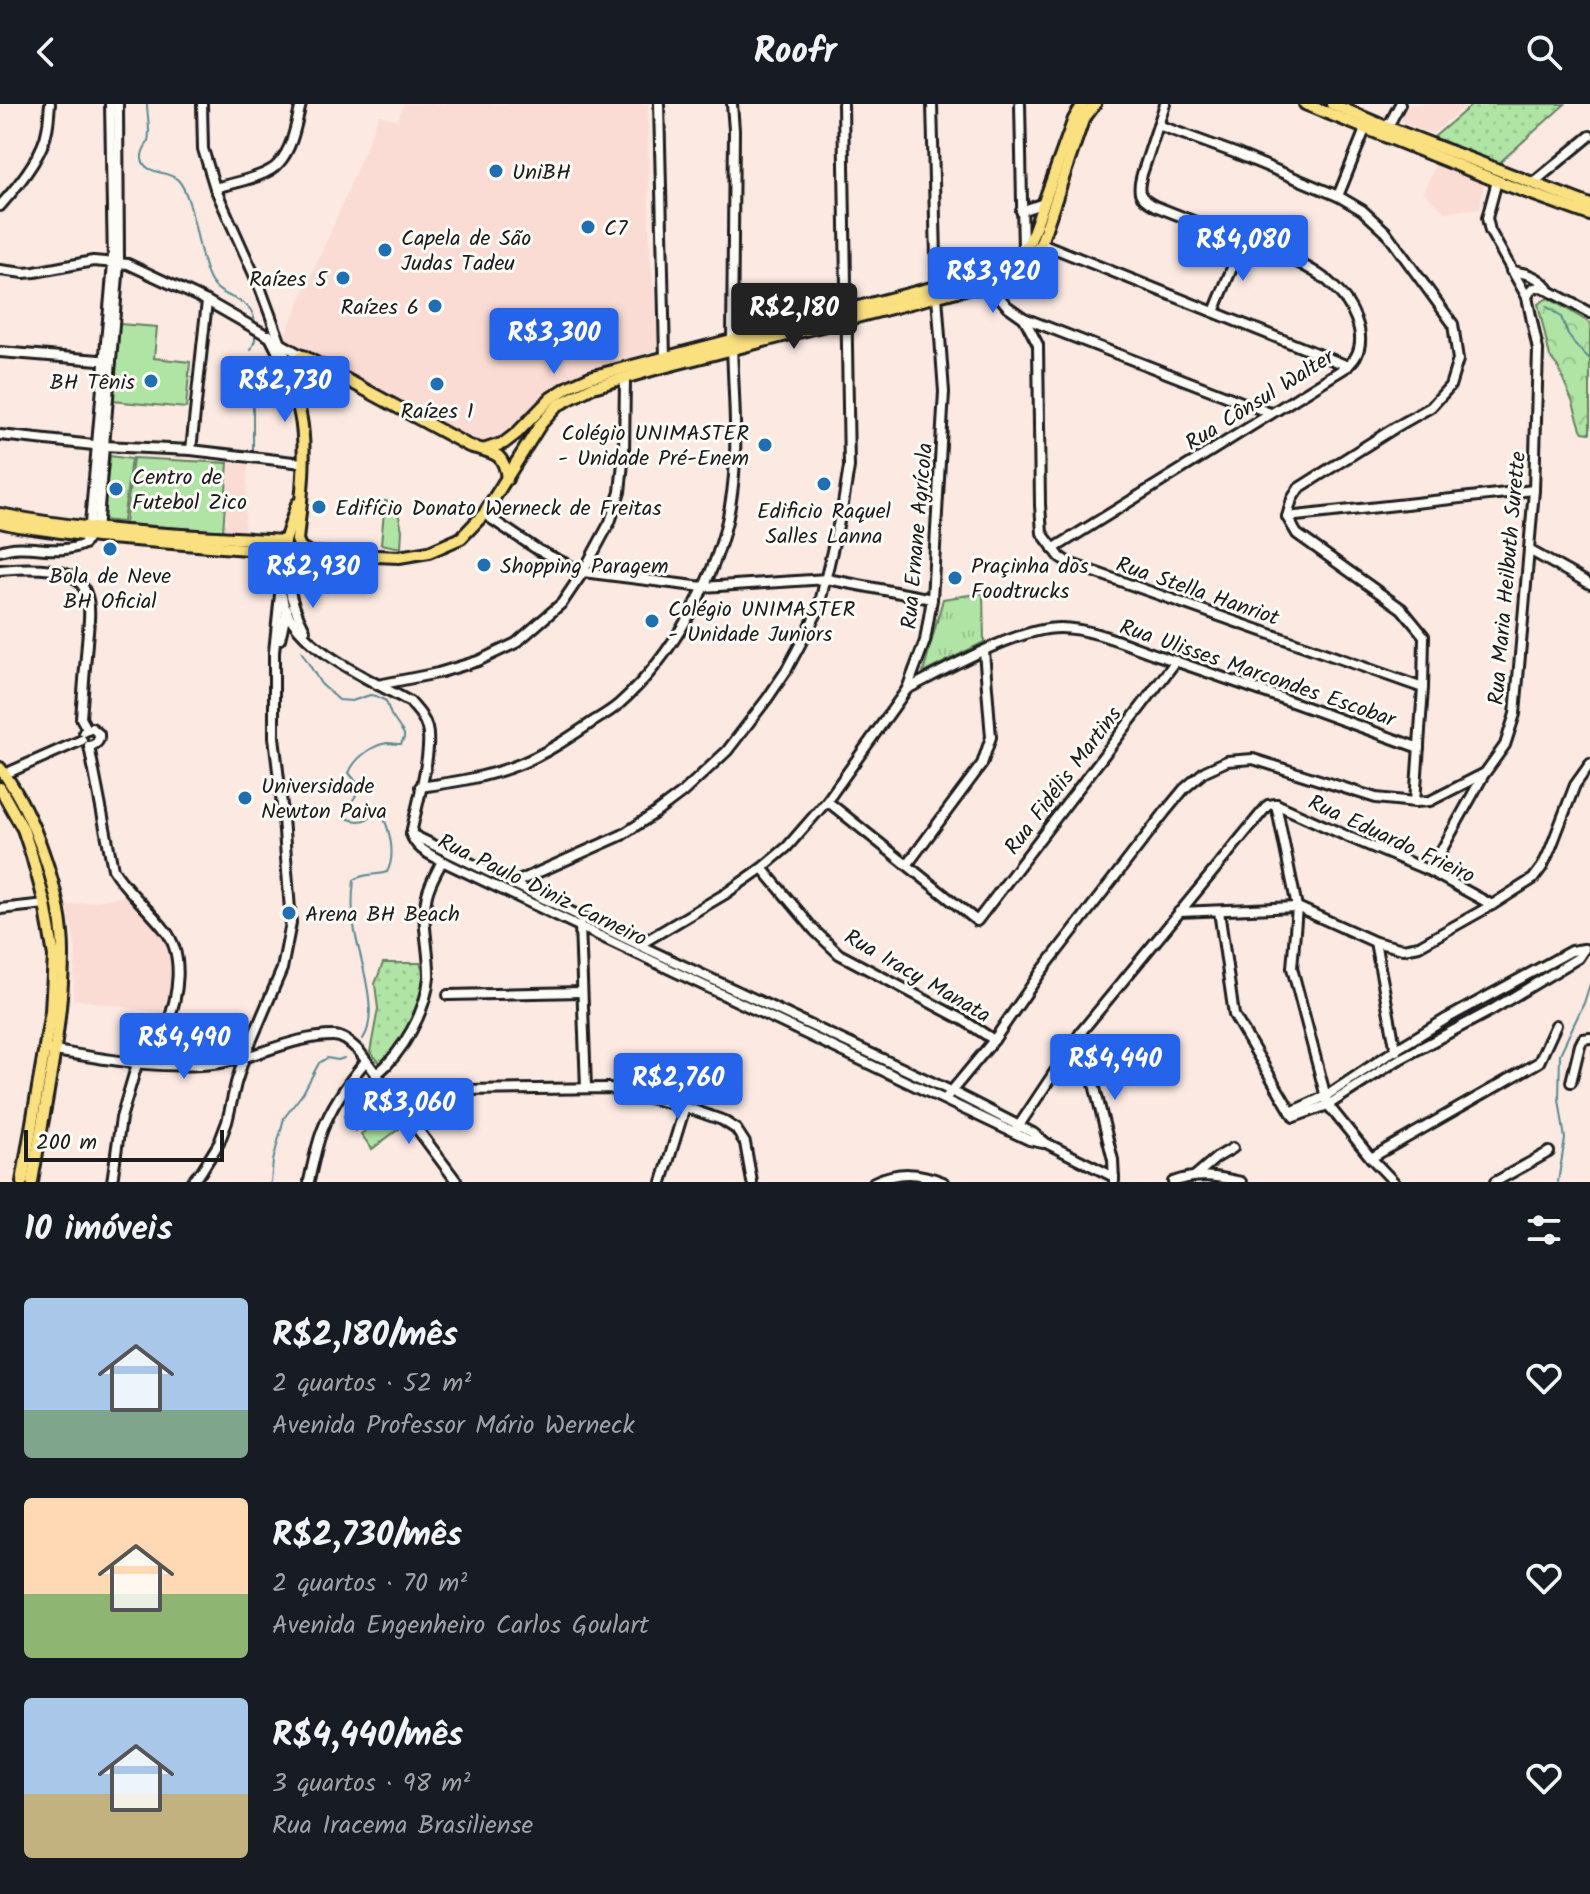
<!DOCTYPE html>
<html lang="pt">
<meta charset="utf-8">
<style>
body{margin:0;font-family:Kalam,sans-serif;background:#20242c;color:#f1f3f6;height:100vh;display:flex;flex-direction:column;font-size:30px;white-space:nowrap}
*{box-sizing:border-box;margin:0}
p{font-size:26px;color:#9ea1a6}
.icon{flex:none;width:44px;height:44px;fill:none;stroke:currentColor;stroke-width:2;stroke-linecap:round;stroke-linejoin:round}
.map{position:relative;height:1078px;overflow:hidden}
.panel{display:flex;flex-direction:column;background:#171b24;flex:1}
.panel>*{flex:none}
.scale{position:absolute;left:24px;bottom:20px;width:200px;box-sizing:border-box;padding-left:8px;border:4px solid #1c1c1c;border-top:0;font-size:22px;line-height:28px;white-space:nowrap;color:#1c1c1c;-webkit-text-stroke:6px #fdfcf7;paint-order:stroke}
.price{position:absolute;translate:-50% -68px;padding:0 18px;border-radius:8px;background:#2563eb;color:#fff;font-size:26px;line-height:52px;filter:drop-shadow(0 2px 4px #0008)}
.price::after{content:'';position:absolute;left:50%;top:48px;width:24px;height:18px;margin-left:-12px;background:inherit;clip-path:polygon(0 0,100% 0,50% 100%)}
.price.current{background:#222;color:#fff}
ul{padding:0;list-style:none}
li{display:flex;align-items:center;gap:24px;height:200px;padding:0 24px}
li span{display:grid;place-items:center;flex:none;width:224px;height:160px;border-radius:8px;color:#555}
li>.icon{margin-inline-start:auto}
span .icon{width:96px;height:96px;fill:#fffc;stroke-width:1}
li b{font-size:34px}
h2{display:flex;justify-content:space-between;align-items:center;height:96px;padding:0 24px;font-size:34px}
header{display:flex;justify-content:space-between;align-items:center;height:104px;padding:0 24px;background:#171b24;font-size:36px;font-weight:600}
.map>svg:first-child{display:block}
.built{fill:#fadcd4}
.grass{fill:url(#grass-tufts);stroke:#668060;stroke-width:2}
.forest{fill:url(#forest-crowns);stroke:#668060;stroke-width:2}
.park{fill:url(#park-dots);stroke:#668060;stroke-width:2}
.garden{fill:#b0e4a5;stroke:#668060;stroke-width:2}
.lines{fill:none;stroke-linecap:round;stroke-linejoin:round}
.stream{stroke:#59898f;stroke-width:2}
.minor-casing{stroke:#1c1c1c;stroke-width:14}
.major-casing{stroke:#1c1c1c;stroke-width:16}
.minor{stroke:#fdfcf7;stroke-width:8}
.major{stroke:#fbe080;stroke-width:10}
.poi-dot{fill:#1f6fb2;stroke:#fdfcf7;stroke-width:3}
.labels{text-anchor:middle;stroke-width:6;stroke-linejoin:round;paint-order:stroke}
.poi-label{font-size:22px;fill:#1c1c1c;stroke:#fdfcf7;text-anchor:start}
.street-label{font-size:22px;fill:#1c1c1c;stroke:#fdfcf7}
</style>
<header><svg class="icon" aria-label="back" viewBox="0 0 24 24"><path d="M15 5l-7 7 7 7"/></svg>Roofr<svg class="icon" aria-label="search" viewBox="0 0 24 24"><circle cx="10" cy="10" r="6"/><path d="M15 15l6 6"/></svg></header>
<div class="map">
<svg width="1590" height="1078" viewBox="0 0 1590 1078">
<defs>
<pattern id="grass-tufts" width="24" height="20" patternUnits="userSpaceOnUse" patternTransform="scale(2)"><rect width="24" height="20" fill="#b0e4a5"/><path d="M3 7l-1-3M5 7V3M7 7l1-3M15 17l-1-3M17 17v-4M19 17l1-3" fill="none" stroke="#97c38d"/></pattern>
<pattern id="forest-crowns" width="20" height="18" patternUnits="userSpaceOnUse" patternTransform="scale(2)"><rect width="20" height="18" fill="#b0e4a5"/><path d="M2 6a3 3 0 1 1 6 0M12 15a3 3 0 1 1 6 0" fill="none" stroke="#97c38d"/></pattern>
<pattern id="park-dots" width="8" height="8" patternUnits="userSpaceOnUse" patternTransform="scale(2)"><rect width="8" height="8" fill="#b0e4a5"/><path d="M2 2h.1M6 6h.1" fill="none" stroke="#97c38d" stroke-width="1.8" stroke-linecap="round"/></pattern>
</defs>
<rect width="100%" height="100%" fill="#fbe9e2"/>
<filter id="ink" filterUnits="userSpaceOnUse"><feTurbulence type="fractalNoise" baseFrequency=".0125" numOctaves="2"/><feDisplacementMap in="SourceGraphic" scale="16" xChannelSelector="R" yChannelSelector="G"/><feConvolveMatrix kernelMatrix="1 2 1 2 8 2 1 2 1" color-interpolation-filters="sRGB"/></filter>
<g filter="url(#ink)">
<!-- built -->
<g class="built">
<polygon points="404,0 648,0 649,137 659,241 641,256 589,267 556,282 504,333 495,337 481,339 471,336 374,285 288,236 286,228 336,116 379,11 398,16"/>
<polygon points="1412,0 1468,0 1432,30 1405,20 1397,11"/>
<polygon points="1436,58 1484,78 1480,104 1445,108 1424,89"/>
<polygon points="230,358 248,361 244,428 225,426"/>
<polygon points="126,792 144,808 157,823 170,854 171,875 168,892 162,909 73,895 76,843 66,802"/>
</g>
<!-- grass -->
<polygon class="grass" points="983,489 984,538 923,569 943,495"/>
<!-- forest -->
<polygon class="forest" points="1548,194 1590,219 1590,329 1583,328 1581,325 1573,299 1558,263 1550,253 1538,200"/>
<!-- park -->
<g class="park">
<polygon points="1473,0 1565,0 1498,60 1434,33"/>
<path d="M383,859h37c17,32 -19,78 -37,103l-13,-14 8,-43 -3,-25z"/>
</g>
<!-- garden -->
<g class="garden">
<polygon points="119,220 157,223 154,254 190,258 186,304 112,297"/>
<polygon points="110,352 131,355 123,418 102,416"/>
<polygon points="133,354 228,359 223,427 125,420"/>
<polygon points="385,397 396,399 402,426 401,444 381,440"/>
<polygon points="374,989 385,1004 355,1027 344,1012"/>
<polygon points="389,1010 400,1024 372,1045 361,1030"/>
</g>
<g class="lines">
<!-- stream -->
<g class="stream">
<path d="M147,0c0,11 4,26 1,37 -3,7 -7,11 -6,18 3,16 26,11 36,21 16,17 19,75 32,100 13,23 45,15 45,46"/>
<polyline points="1546,202 1561,213 1568,230 1575,241 1590,255"/>
<polyline points="251,246 255,236 255,228"/>
<polyline points="248,275 253,304 253,350"/>
<path d="M301,547l20,33 18,16 13,1 18,-6 6,1 10,5 5,14 13,19v4l-3,6c-5,0 -10,-1 -14,-1 -15,2 -33,16 -38,30l10,12c-2,14 -9,17 -15,27l2,6c14,6 19,2 32,-4l5,2c7,16 13,40 4,56 -11,4 -24,1 -33,8 -2,16 -2,36 1,52 5,27 25,83 8,107"/>
<polyline points="271,1078 273,1057 284,1014 303,989 319,959 327,954 338,956 344,954"/>
<polyline points="1558,1078 1565,1035 1559,995 1560,950 1584,899 1590,880"/>
</g>
<!-- minor casing -->
<g class="minor-casing">
<g id="minor">
<polyline points="202,0 203,45 215,84 261,186 292,270"/>
<polyline points="659,0 665,253"/>
<polyline points="1020,0 1023,147"/>
<polyline points="1158,21 1235,49 1338,92 1362,106 1386,128 1453,220 1458,256 1450,282 1431,303 1396,323 1299,384 1292,395 1287,413 1297,430 1402,505 1424,532 1423,584 1415,698"/>
<polyline points="1383,25 1391,17 1400,0"/>
<polyline points="1533,79 1590,32"/>
<path d="M215,84c17,-5 53,-11 64,-25 14,-16 17,-39 22,-59"/>
<polyline points="1338,92 1366,23"/>
<path d="M0,102c17,-19 43,-50 47,-76 2,-9 2,-18 3,-26"/>
<polyline points="1021,107 1044,99"/>
<polyline points="1041,139 1348,262"/>
<polyline points="0,166 24,169 35,168 93,157 128,160 207,197 303,252"/>
<path d="M1511,167c15,2 27,5 37,17"/>
<polyline points="988,179 1007,202 1024,214 1270,309"/>
<path d="M1527,193c4,-8 6,-10 15,-10l48,26"/>
<polyline points="1214,208 1243,137"/>
<polyline points="1024,214 1038,241 1040,401 1042,429 1060,453 1069,459 1423,584"/>
<polyline points="269,231 286,265"/>
<polyline points="0,248 111,257"/>
<polyline points="0,331 103,342 191,346 302,359"/>
<polyline points="191,346 207,197"/>
<polyline points="484,410 538,446 583,468 703,483 827,475 932,495"/>
<polyline points="1287,413 1534,386"/>
<polyline points="97,428 119,159 118,0"/>
<path d="M1053,445l295,-183c3,-4 6,-6 8,-10 12,-22 -5,-53 -21,-68 -10,-11 -23,-18 -36,-25l-144,-57c-17,-9 -18,-14 -13,-32l23,-70"/>
<polyline points="1529,446 1590,480"/>
<path d="M0,447c27,-10 57,6 84,-7l5,-9 24,-272 -3,-159"/>
<path d="M302,450c-29,7 -6,59 3,76"/>
<path d="M0,466c24,-2 76,-7 86,23 6,15 2,34 1,50 -2,25 -4,50 -6,75l6,11"/>
<path d="M282,492c7,50 90,84 128,106 7,8 14,15 17,26 6,23 -11,80 -16,106"/>
<polyline points="280,535 287,506"/>
<polyline points="378,581 438,569 478,557 516,539 562,499 583,468 610,418 620,388 624,349 625,275"/>
<path d="M907,585c40,-20 110,-61 153,-61 32,0 70,18 100,28 87,29 173,61 259,92"/>
<path d="M84,628l8,-4 7,6c1,7 -3,11 -10,12"/>
<path d="M89,642l24,123c13,22 36,40 52,61 20,25 13,67 2,95 -6,14 -14,24 -17,39"/>
<polyline points="5,670 82,636"/>
<path d="M420,683c35,-5 68,-10 100,-23 27,-11 50,-27 74,-43 8,-5 17,-10 25,-17 53,-47 99,-127 111,-198 10,-54 3,-109 2,-164 0,-70 2,-141 2,-212l-2,-26"/>
<polyline points="827,697 977,817 1176,557"/>
<polyline points="1276,700 1297,803 1292,864 1328,1001 1371,1054 1394,1078"/>
<polyline points="1276,700 1351,734 1430,767 1492,801"/>
<polyline points="411,730 639,841 951,987 1033,1029 1046,1039 1114,1073"/>
<path d="M411,730c5,15 18,20 31,27l587,279 14,3"/>
<polyline points="907,761 982,660 991,633 984,547"/>
<polyline points="762,764 815,827 839,850 963,916 994,936"/>
<polyline points="1430,767 1484,670"/>
<polyline points="512,780 622,731 654,710 682,689 727,647 767,595 786,567 818,507 843,400 849,363 843,0"/>
<polyline points="0,805 45,800"/>
<polyline points="1219,807 1234,911 1294,1013 1328,1001 1398,956 1490,907 1578,854 1584,845"/>
<polyline points="1179,808 1297,803 1375,838 1403,845 1419,842 1492,801 1533,775 1542,763 1550,746 1575,681 1590,660"/>
<polyline points="580,821 586,984"/>
<polyline points="1375,838 1396,947"/>
<polyline points="639,841 725,790 762,764 787,743 827,697 907,585 925,537 932,495 944,288 937,192 932,0"/>
<polyline points="448,891 582,888"/>
<polyline points="1081,928 1113,1056 1114,1077"/>
<path d="M49,946c56,9 114,21 171,13 38,-6 74,-27 113,-27 11,0 18,8 26,15l98,131"/>
<path d="M376,971c27,-23 50,-63 53,-98 1,-28 -9,-55 -2,-82 3,-13 10,-23 15,-34"/>
<polyline points="1571,978 1580,941 1583,935 1590,934"/>
<polyline points="387,987 609,984 685,1003 722,1016 736,1025 745,1039 752,1078"/>
<polyline points="945,995 994,936 1041,868 1165,708 1184,685 1205,667 1227,657 1253,655 1376,694 1415,698 1430,697 1485,669 1505,641 1515,610 1534,386 1538,246 1527,193 1490,127 1487,114 1497,77"/>
<polyline points="1291,1008 1326,992 1395,946 1446,915 1571,847 1584,845"/>
<polyline points="1016,1026 1081,928 1258,713 1268,701 1276,700"/>
<polyline points="1371,1054 1539,958 1556,921"/>
<polyline points="1195,1072 1216,1054 1233,1044"/>
<path d="M309,1077c4,-17 7,-34 13,-50 9,-24 27,-50 44,-70"/>
<polyline points="112,1078 121,1014 137,960 152,944"/>
<polyline points="191,1078 201,1068 219,1039 227,1018 236,979 244,954 282,865 291,819 282,701 274,633 274,548 285,442"/>
<polyline points="662,1078 685,1003"/>
<path d="M874,1078c24,-11 45,-10 69,0"/>
<path d="M1173,1078c24,-9 44,-6 68,0"/>
<polyline points="1495,1078 1549,1048"/>
</g>
</g>
<!-- major casing -->
<g class="major-casing">
<g id="major">
<polyline points="1305,0 1507,81 1590,111"/>
<polyline points="1332,0 1384,22 1590,101"/>
<path d="M486,345l18,-6 13,-10 34,-35 19,-12 20,-9 395,-103c18,-9 34,-17 45,-33l44,-122 9,-15"/>
<path d="M0,410c93,19 190,21 285,27l12,-37"/>
<path d="M0,418l18,4 79,11 187,15 115,5 30,-5 32,-14 23,-24 56,-89 18,-20 35,-18 59,-17 336,-87c20,-10 41,-20 53,-40l42,-123 12,-16"/>
<path d="M308,448l-8,-5 -3,-7c4,-38 11,-89 3,-126 -3,-14 -12,-36 -6,-50 1,-5 4,-5 9,-8l166,90c24,7 35,5 38,33"/>
<path d="M0,664c35,46 64,131 63,189 -1,75 -19,151 -31,225"/>
<polyline points="0,684 23,725 32,752 45,800 54,852 51,907 22,1078"/>
</g>
</g>
<!-- minor -->
<use href="#minor" class="minor"/>
<!-- major -->
<use href="#major" class="major"/>
</g>
</g>
<!-- markers -->
<g class="poi-dot">
<circle cx="496" cy="67" r="8"/>
<circle cx="588" cy="123" r="8"/>
<circle cx="385" cy="146" r="8"/>
<circle cx="343" cy="174" r="8"/>
<circle cx="435" cy="202" r="8"/>
<circle cx="151" cy="277" r="8"/>
<circle cx="437" cy="280" r="8"/>
<circle cx="765" cy="341" r="8"/>
<circle cx="824" cy="380" r="8"/>
<circle cx="116" cy="385" r="8"/>
<circle cx="319" cy="403" r="8"/>
<circle cx="110" cy="445" r="8"/>
<circle cx="484" cy="461" r="8"/>
<circle cx="955" cy="474" r="8"/>
<circle cx="652" cy="517" r="8"/>
<circle cx="245" cy="694" r="8"/>
<circle cx="289" cy="809" r="8"/>
</g>
<g class="labels">
<!-- poi labels -->
<g class="poi-label">
<text x="512" y="75">UniBH</text>
<text x="604" y="131">C7</text>
<text x="401" y="141">Capela de São<tspan x="401" dy="25">Judas Tadeu</tspan></text>
<text x="327" y="182" text-anchor="end">Raízes 5</text>
<text x="419" y="210" text-anchor="end">Raízes 6</text>
<text x="135" y="285" text-anchor="end">BH Tênis</text>
<text x="437" y="314" text-anchor="middle">Raízes 1</text>
<text x="749" y="336" text-anchor="end">Colégio UNIMASTER<tspan x="749" dy="25">- Unidade Pré-Enem</tspan></text>
<text x="132" y="380">Centro de<tspan x="132" dy="25">Futebol Zico</tspan></text>
<text x="335" y="411">Edifício Donato Werneck de Freitas</text>
<text x="824" y="414" text-anchor="middle">Edificio Raquel<tspan x="824" dy="25">Salles Lanna</tspan></text>
<text x="500" y="469">Shopping Paragem</text>
<text x="971" y="469">Praçinha dos<tspan x="971" dy="25">Foodtrucks</tspan></text>
<text x="110" y="479" text-anchor="middle">Bola de Neve<tspan x="110" dy="25">BH Oficial</tspan></text>
<text x="668" y="512">Colégio UNIMASTER<tspan x="668" dy="25">- Unidade Juniors</tspan></text>
<text x="261" y="689">Universidade<tspan x="261" dy="25">Newton Paiva</tspan></text>
<text x="305" y="817">Arena BH Beach</text>
</g>
<!-- street labels -->
<g class="street-label">
<text transform="translate(1259 295) rotate(-32)" y="8">Rua Cônsul Walter</text>
<text transform="translate(916 432) rotate(-85)" y="8">Rua Ernane Agrícola</text>
<text transform="translate(1506 474) rotate(-85)" y="8">Rua Maria Heilbuth Surette</text>
<text transform="translate(1198 486) rotate(19)" y="8">Rua Stella Hanriot</text>
<text transform="translate(1258 568) rotate(19)" y="8">Rua Ulisses Marcondes Escobar</text>
<text transform="translate(1062 676) rotate(-53)" y="8">Rua Fidélis Martins</text>
<text transform="translate(1392 734) rotate(25)" y="8">Rua Eduardo Frieiro</text>
<text transform="translate(543 785) rotate(26)" y="8">Rua Paulo Diniz Carneiro</text>
<text transform="translate(918 871) rotate(30)" y="8">Rua Iracy Manata</text>
</g>
</g>
</svg>
<div class="scale">200 m</div>
<b class="price" style="left:1243px;top:179px">R$4,080</b>
<b class="price" style="left:993px;top:211px">R$3,920</b>
<b class="price current" style="left:794px;top:247px">R$2,180</b>
<b class="price" style="left:554px;top:272px">R$3,300</b>
<b class="price" style="left:285px;top:320px">R$2,730</b>
<b class="price" style="left:313px;top:506px">R$2,930</b>
<b class="price" style="left:184px;top:977px">R$4,490</b>
<b class="price" style="left:1115px;top:998px">R$4,440</b>
<b class="price" style="left:678px;top:1017px">R$2,760</b>
<b class="price" style="left:409px;top:1042px">R$3,060</b>
</div>
<section class="panel">
<h2>10 imóveis<svg class="icon" aria-label="filters" viewBox="0 0 24 24"><path d="M4 7h16M4 17h16"/><circle cx="9" cy="7" r="2"/><circle cx="15" cy="17" r="2"/></svg></h2>
<ul>
<li><span style="background:linear-gradient(#a9c7e8 70%,#7fa58c 0)"><svg class="icon" aria-label="home" viewBox="0 0 24 24"><path d="M3 11l9-7 9 7M6 9v11h12V9"/></svg></span><div><b>R$2,180/mês</b><p>2 quartos · 52 m²</p><p>Avenida Professor Mário Werneck</p></div><svg class="icon" aria-label="heart" viewBox="0 0 24 24"><path d="M12 20l-8-8c-3-5 5-10 8-4 3-6 11-1 8 4z"/></svg></li>
<li><span style="background:linear-gradient(#ffd9b3 60%,#8fb573 0)"><svg class="icon" aria-label="home" viewBox="0 0 24 24"><path d="M3 11l9-7 9 7M6 9v11h12V9"/></svg></span><div><b>R$2,730/mês</b><p>2 quartos · 70 m²</p><p>Avenida Engenheiro Carlos Goulart</p></div><svg class="icon" aria-label="heart" viewBox="0 0 24 24"><path d="M12 20l-8-8c-3-5 5-10 8-4 3-6 11-1 8 4z"/></svg></li>
<li><span style="background:linear-gradient(#a9c7e8 60%,#c2b280 0)"><svg class="icon" aria-label="home" viewBox="0 0 24 24"><path d="M3 11l9-7 9 7M6 9v11h12V9"/></svg></span><div><b>R$4,440/mês</b><p>3 quartos · 98 m²</p><p>Rua Iracema Brasiliense</p></div><svg class="icon" aria-label="heart" viewBox="0 0 24 24"><path d="M12 20l-8-8c-3-5 5-10 8-4 3-6 11-1 8 4z"/></svg></li>
</ul>
</section>
